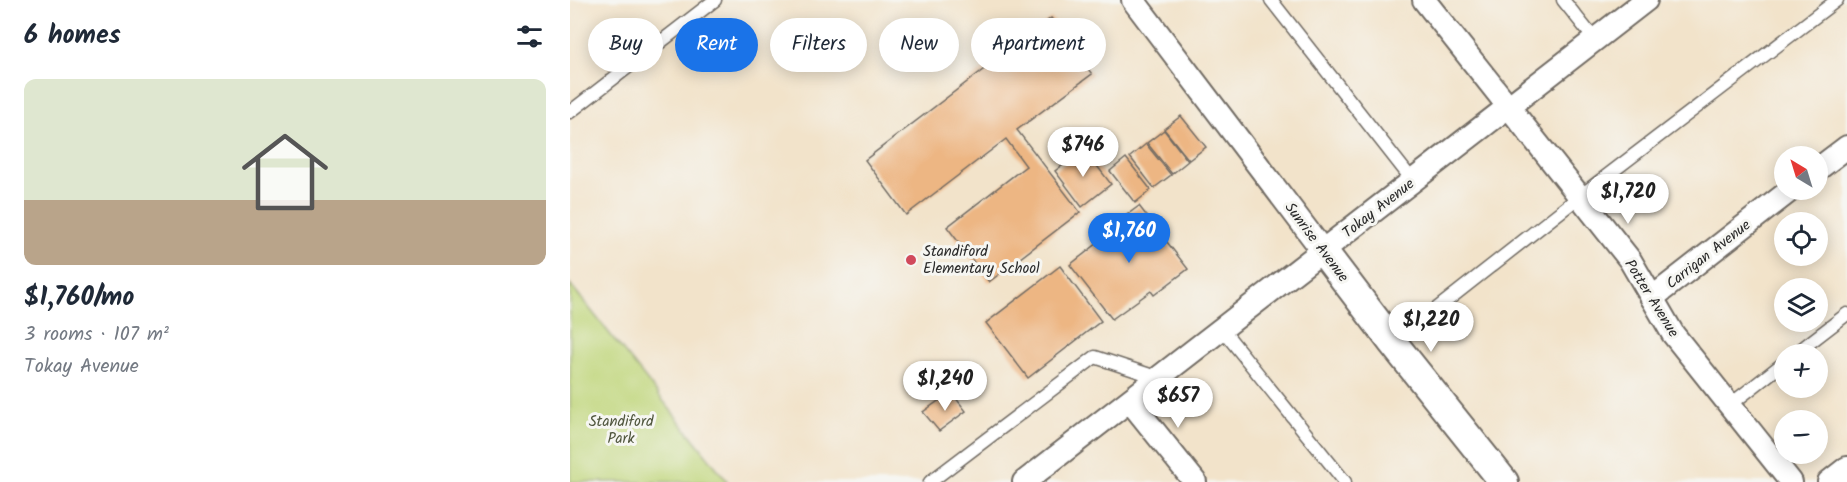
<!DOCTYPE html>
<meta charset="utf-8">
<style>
body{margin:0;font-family:Kalam,sans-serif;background:#f2f2f3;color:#1f2937;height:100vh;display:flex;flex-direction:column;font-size:22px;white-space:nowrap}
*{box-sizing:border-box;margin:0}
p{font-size:20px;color:#747a83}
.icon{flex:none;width:33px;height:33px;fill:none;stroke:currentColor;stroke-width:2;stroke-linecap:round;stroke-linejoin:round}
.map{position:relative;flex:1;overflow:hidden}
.panel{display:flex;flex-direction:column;background:#fff;width:570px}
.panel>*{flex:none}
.banner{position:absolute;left:18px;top:18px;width:570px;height:54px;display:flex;gap:12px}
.needle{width:39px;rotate:322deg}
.tools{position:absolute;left:1204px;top:146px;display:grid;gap:12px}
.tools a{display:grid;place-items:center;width:54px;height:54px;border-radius:50%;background:#fff;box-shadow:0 3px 15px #0003;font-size:30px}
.price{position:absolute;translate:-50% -51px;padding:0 14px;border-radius:21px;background:#fff;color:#222;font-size:20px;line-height:39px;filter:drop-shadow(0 2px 3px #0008)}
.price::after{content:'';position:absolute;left:50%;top:36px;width:18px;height:14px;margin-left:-9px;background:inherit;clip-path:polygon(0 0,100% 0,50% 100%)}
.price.selected{background:#1a73e8;color:#fff}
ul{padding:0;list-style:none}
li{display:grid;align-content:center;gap:12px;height:318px;padding:0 24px}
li+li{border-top:2px solid #e0e1e3}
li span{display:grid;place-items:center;height:186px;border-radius:12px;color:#555}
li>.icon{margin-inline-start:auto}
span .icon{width:108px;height:108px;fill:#fffc;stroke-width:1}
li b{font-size:26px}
h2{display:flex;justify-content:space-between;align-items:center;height:72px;padding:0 24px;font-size:26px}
.chip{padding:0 21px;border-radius:27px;background:#fff;box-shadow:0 3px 15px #0003;font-size:21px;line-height:54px}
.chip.selected{background:#1a73e8;color:#fff}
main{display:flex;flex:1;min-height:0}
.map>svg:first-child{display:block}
.green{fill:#bfd579;stroke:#758052;stroke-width:1.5}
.building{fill:#edb683}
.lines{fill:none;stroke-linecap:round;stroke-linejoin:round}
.service-casing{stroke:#716b63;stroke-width:15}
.minor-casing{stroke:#716b63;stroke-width:26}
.tertiary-casing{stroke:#716b63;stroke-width:32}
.service{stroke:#fff;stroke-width:12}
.minor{stroke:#fff;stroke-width:22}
.tertiary{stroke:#fff;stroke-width:28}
.poi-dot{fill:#d1495b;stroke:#f6f6f2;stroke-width:2}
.labels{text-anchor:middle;stroke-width:6;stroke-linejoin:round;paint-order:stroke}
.street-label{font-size:15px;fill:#2b2b2b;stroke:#f6f6f2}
.poi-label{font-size:15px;fill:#2b2b2b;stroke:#f6f6f2;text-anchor:start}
.park-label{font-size:15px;fill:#50563e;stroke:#f6f6f2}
</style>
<main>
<section class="panel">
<h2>6 homes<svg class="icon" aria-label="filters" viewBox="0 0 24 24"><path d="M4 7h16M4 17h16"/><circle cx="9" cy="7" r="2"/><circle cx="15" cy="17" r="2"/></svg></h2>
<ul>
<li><span style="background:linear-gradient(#dfe7d0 65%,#b9a48a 0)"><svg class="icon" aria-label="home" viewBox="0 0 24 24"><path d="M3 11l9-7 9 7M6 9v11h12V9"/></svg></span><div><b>$1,760/mo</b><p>3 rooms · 107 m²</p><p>Tokay Avenue</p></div></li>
</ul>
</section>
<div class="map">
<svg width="1277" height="482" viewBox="0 0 1277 482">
<rect width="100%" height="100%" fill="#f6f6f2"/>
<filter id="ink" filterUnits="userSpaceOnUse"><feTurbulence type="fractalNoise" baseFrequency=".0167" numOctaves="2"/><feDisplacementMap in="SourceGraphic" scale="12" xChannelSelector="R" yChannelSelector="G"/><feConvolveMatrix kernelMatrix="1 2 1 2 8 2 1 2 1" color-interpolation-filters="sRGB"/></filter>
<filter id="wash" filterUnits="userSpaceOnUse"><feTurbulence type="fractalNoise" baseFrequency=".008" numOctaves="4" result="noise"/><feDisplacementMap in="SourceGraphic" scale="24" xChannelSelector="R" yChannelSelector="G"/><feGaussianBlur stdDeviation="1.35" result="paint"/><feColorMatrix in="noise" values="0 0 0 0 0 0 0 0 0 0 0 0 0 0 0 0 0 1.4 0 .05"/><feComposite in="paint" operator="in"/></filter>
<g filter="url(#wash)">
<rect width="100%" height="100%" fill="#f2e3ca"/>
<!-- green -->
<polygon class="green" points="0,284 158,482 0,482"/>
<g id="blocks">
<!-- building -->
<g class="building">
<polygon points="481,18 513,58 511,60 522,74 447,130 510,212 419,282 377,227 456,166 436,139 336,215 295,160"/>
<polygon points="611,116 636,147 619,160 594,129"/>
<polygon points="594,130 618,161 602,174 577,143"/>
<polygon points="576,144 601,175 584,188 560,157"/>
<polygon points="514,149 541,184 512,207 485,171"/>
<polygon points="556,158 581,190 565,203 540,171"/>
<polygon points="569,206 618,269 584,295 581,291 542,319 500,265 538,235 535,231"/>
<polygon points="490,266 531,321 458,378 416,323"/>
<polygon points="381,392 396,411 369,431 353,412"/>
</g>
</g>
</g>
<g filter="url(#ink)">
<use href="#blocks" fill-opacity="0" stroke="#716b63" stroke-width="1.5"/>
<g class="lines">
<!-- service casing -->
<g class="service-casing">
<g id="service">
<polyline points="701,0 843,181"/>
<polyline points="993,0 1025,40"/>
<polyline points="0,112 145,0"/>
<polyline points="652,329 775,482"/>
<polyline points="823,343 1009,197 1267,0"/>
<polyline points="1225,354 1277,314"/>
<polyline points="1160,405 1215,362"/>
<polyline points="360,482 525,357 589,378"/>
</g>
</g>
<!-- minor casing -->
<g class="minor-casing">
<g id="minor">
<polyline points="563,0 753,251"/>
<polyline points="854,0 1060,260 1103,334 1221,482"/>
<polyline points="1248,169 1277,147"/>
<polyline points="1082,298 1222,189"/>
<polyline points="560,401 625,482"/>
<polyline points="454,482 1076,0"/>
<polyline points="1259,482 1277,468"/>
</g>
</g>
<!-- tertiary casing -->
<g class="tertiary-casing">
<polyline id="tertiary" points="753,251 823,343 934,482"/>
</g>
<!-- service -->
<use href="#service" class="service"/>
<!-- minor -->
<use href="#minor" class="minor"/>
<!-- tertiary -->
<use href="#tertiary" class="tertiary"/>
</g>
</g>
<!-- markers -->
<circle class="poi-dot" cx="341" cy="260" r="6"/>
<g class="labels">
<!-- street labels -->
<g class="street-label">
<text transform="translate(808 208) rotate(-38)" y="5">Tokay Avenue</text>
<text transform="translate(747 242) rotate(53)" y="5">Sunrise Avenue</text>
<text transform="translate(1138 254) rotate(-38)" y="5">Carrigan Avenue</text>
<text transform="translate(1082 298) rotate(58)" y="5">Potter Avenue</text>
</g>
<!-- poi labels -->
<g class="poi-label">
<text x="353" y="256">Standiford<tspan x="353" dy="17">Elementary School</tspan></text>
</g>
<!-- park labels -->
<g class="park-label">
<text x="51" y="426">Standiford<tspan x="51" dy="17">Park</tspan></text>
</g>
</g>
</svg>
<div class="tools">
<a><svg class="needle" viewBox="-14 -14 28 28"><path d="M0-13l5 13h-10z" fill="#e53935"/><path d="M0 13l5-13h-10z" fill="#747a83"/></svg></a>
<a><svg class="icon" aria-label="locate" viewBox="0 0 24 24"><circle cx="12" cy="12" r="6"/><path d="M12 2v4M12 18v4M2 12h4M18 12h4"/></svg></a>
<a><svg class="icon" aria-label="layers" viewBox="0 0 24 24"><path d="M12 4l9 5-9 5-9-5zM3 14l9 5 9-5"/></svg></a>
<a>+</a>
<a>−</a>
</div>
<b class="price" style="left:513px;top:178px">$746</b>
<b class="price" style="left:1058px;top:225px">$1,720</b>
<b class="price selected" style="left:559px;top:264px">$1,760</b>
<b class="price" style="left:861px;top:353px">$1,220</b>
<b class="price" style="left:375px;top:412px">$1,240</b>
<b class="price" style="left:608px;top:429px">$657</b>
<div class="banner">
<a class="chip">Buy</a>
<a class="chip selected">Rent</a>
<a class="chip">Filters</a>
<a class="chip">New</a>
<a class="chip">Apartment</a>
</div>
</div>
</main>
